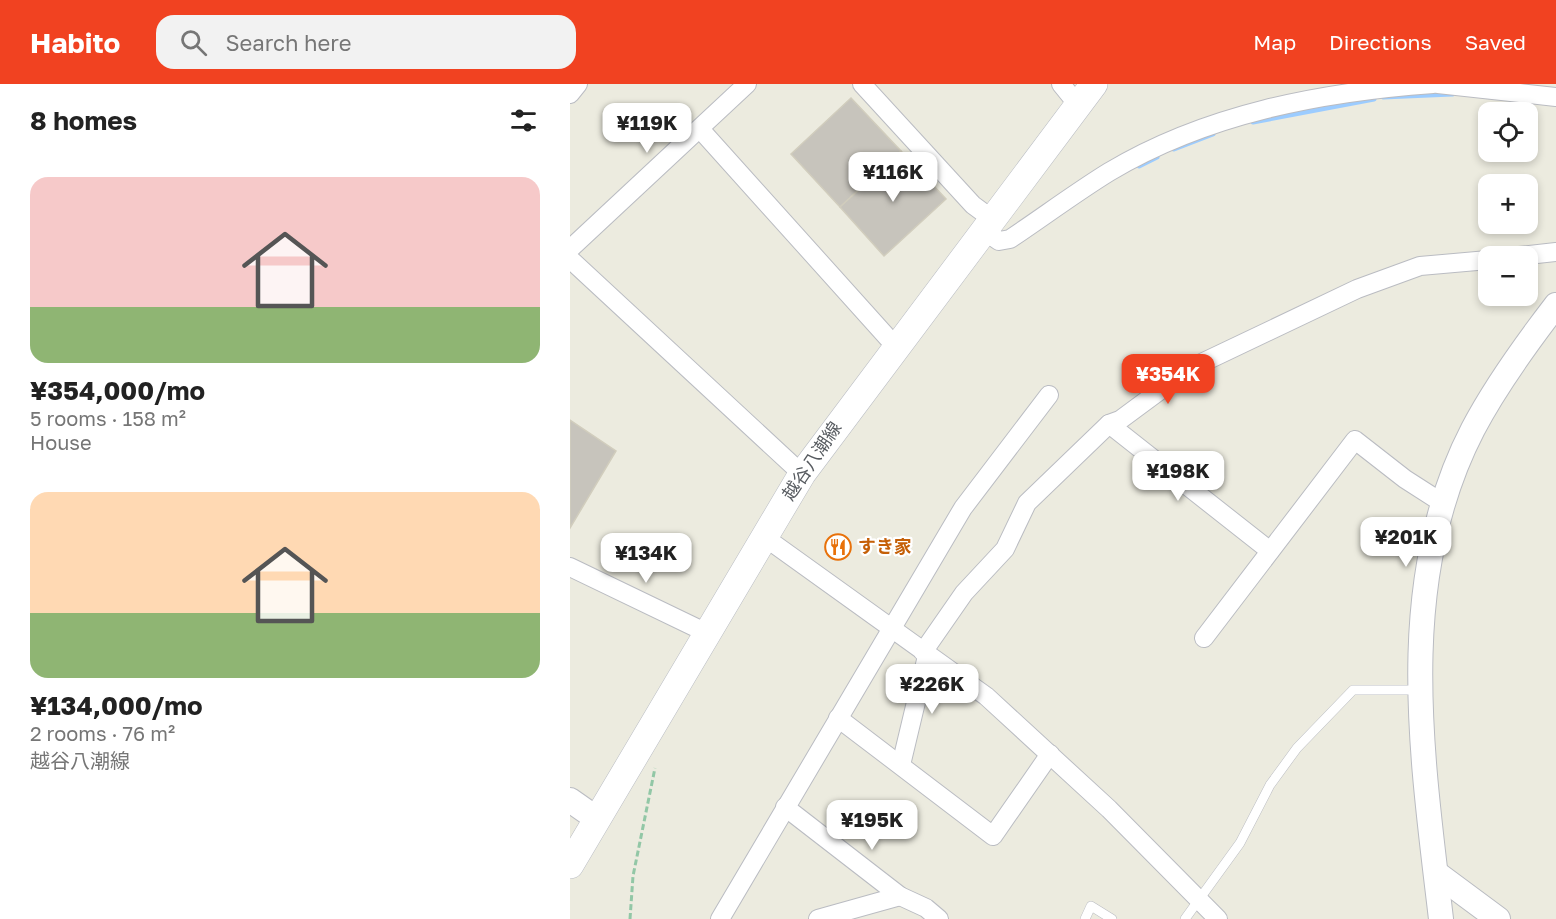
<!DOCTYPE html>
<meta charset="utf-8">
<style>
body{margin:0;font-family:"Golos Text","Noto Sans JP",sans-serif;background:#f2f2f2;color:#222;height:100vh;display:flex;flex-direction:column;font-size:22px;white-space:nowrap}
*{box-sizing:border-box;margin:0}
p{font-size:20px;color:#767676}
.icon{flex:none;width:33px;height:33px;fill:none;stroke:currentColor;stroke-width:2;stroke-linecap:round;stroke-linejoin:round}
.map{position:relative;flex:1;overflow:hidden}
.drawer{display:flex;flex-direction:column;background:#fff;width:570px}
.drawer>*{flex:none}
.tools{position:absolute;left:908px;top:18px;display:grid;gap:12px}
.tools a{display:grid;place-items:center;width:60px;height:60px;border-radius:12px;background:#fff;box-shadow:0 3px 9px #0003;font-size:30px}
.price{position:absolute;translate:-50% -51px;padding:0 14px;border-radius:12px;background:#fff;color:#222;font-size:20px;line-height:39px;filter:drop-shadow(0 2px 3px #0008)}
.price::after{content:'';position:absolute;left:50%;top:36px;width:18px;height:14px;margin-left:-9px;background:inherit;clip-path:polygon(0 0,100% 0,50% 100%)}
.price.selected{background:#f14221;color:#fff}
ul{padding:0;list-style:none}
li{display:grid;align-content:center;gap:12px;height:318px;padding:0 30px}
li span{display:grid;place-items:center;height:186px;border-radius:18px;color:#555}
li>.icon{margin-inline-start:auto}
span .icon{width:108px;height:108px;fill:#fffc;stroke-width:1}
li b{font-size:26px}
h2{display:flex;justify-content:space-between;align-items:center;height:72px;padding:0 30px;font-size:26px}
header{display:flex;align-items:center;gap:36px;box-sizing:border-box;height:84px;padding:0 30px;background:#f14221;color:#fff}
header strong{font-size:28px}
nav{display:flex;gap:33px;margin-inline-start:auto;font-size:21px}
.search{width:420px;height:54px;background:#f2f2f2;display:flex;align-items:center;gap:15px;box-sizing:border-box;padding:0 21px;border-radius:18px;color:#767676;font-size:22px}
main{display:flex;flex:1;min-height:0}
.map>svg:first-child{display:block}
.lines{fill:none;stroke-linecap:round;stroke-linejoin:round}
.stream{stroke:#9cccff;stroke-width:5}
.building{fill:#c7c4bc;stroke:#d1cdbd;stroke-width:1.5}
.service-casing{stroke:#babcc2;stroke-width:10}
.minor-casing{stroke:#babcc2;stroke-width:20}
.tertiary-casing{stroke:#babcc2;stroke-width:26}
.secondary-casing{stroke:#babdc4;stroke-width:28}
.path{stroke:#92c7a6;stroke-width:3;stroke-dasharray:6 3;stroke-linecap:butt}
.service{stroke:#fff;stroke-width:9}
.minor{stroke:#fff;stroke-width:18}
.tertiary{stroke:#fff;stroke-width:24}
.secondary{stroke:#fff;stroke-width:27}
.labels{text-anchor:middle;stroke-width:4.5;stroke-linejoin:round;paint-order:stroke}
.street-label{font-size:18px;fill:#585c61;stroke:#fff}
.food-label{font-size:18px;font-weight:bold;fill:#c56008;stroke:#fff;text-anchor:start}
</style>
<header>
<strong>Habito</strong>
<div class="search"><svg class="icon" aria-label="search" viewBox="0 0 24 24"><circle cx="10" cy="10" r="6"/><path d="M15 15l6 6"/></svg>Search here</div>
<nav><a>Map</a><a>Directions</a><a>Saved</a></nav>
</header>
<main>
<section class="drawer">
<h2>8 homes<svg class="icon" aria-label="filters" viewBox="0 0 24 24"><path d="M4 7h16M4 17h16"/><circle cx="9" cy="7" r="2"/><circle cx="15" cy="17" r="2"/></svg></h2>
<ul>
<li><span style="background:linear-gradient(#f6c9c9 70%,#8fb573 0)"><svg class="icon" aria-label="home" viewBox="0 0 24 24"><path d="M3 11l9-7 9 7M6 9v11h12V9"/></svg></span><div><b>¥354,000/mo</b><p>5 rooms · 158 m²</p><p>House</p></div></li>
<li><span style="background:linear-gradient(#ffd9b3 65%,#8fb573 0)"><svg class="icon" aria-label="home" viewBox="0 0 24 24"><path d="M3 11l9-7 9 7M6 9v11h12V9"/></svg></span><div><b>¥134,000/mo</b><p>2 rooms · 76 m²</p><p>越谷八潮線</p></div></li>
</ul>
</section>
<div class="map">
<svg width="986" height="835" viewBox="0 0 986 835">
<rect width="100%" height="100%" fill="#ecebdf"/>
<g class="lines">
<!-- stream -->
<g class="stream">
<polyline points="813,13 882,10"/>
<polyline points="683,38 804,15"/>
<polyline points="604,65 643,50"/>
<polyline points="569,82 587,73"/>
</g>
</g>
<!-- building -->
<g class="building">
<polygon points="281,14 331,67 270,123 221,70"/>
<polygon points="331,67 376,115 314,172 270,123"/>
<polygon points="0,336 46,367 0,444"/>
</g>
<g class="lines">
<!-- service casing -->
<g class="service-casing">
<g id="service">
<polyline points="515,835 521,822 542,835"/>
<polyline points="615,835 670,759 700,701 727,664 783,606 849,606"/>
</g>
</g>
<!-- minor casing -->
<g class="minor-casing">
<g id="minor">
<polyline points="292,0 403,121 422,135"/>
<polyline points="491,0 508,21"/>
<polyline points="868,0 986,13"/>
<polyline points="0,10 8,0"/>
<polyline points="130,45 326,263"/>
<path d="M413,146l16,11 11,-2c33,-22 65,-46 99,-67 97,-58 212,-80 324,-88"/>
<polyline points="0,165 177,0"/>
<polyline points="949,172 986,168"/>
<polyline points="0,175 232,390"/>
<polyline points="539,340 700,467"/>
<polyline points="193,452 416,612 539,725 648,835"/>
<polyline points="0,483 137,549"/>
<polyline points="634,554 785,356 835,395 874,420"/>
<polyline points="353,568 394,509 435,465 457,419 539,340 550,336 619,285 787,205 850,182 918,176"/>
<polyline points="268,634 423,752 480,670"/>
<polyline points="331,681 357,572"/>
<polyline points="215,723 330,812 356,824 369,835"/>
<polyline points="150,835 393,424 479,311"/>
<polyline points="248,835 330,812"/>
</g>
</g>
<!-- tertiary casing -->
<g class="tertiary-casing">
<g id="tertiary">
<polyline points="0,716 27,735"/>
<polyline points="866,789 928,835"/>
<path d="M871,835c-19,-162 -47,-338 32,-490 23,-44 53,-85 83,-124"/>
</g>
</g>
<!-- secondary casing -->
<g class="secondary-casing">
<polyline id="secondary" points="0,781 232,390 524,0"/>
</g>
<!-- path -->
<polyline class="path" points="60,835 63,792 85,684"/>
<!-- service -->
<use href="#service" class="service"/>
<!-- minor -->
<use href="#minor" class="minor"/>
<!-- tertiary -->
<use href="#tertiary" class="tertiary"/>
<!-- secondary -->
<use href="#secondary" class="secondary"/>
</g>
<!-- icons -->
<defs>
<g id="restaurant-ring" transform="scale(1.35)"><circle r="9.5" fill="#fff" stroke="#e8710a" stroke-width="1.5"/><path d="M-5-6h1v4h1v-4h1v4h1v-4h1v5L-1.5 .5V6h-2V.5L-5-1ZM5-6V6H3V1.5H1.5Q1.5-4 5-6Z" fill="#e8710a"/></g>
</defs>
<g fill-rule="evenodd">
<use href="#restaurant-ring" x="268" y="463"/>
</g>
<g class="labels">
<!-- street labels -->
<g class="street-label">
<text transform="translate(242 377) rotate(-56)" y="6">越谷八潮線</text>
</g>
<!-- food labels -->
<g class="food-label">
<text x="288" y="469">すき家</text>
</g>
</g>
</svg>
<div class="tools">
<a><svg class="icon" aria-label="locate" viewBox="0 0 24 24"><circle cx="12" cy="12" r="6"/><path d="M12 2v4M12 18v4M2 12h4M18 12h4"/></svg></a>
<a>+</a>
<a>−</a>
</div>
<b class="price" style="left:77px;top:70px">¥119K</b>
<b class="price" style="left:323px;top:119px">¥116K</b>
<b class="price selected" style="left:598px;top:321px">¥354K</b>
<b class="price" style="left:608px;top:418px">¥198K</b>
<b class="price" style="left:836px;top:484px">¥201K</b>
<b class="price" style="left:76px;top:500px">¥134K</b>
<b class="price" style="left:362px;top:631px">¥226K</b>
<b class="price" style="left:302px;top:767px">¥195K</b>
</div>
</main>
